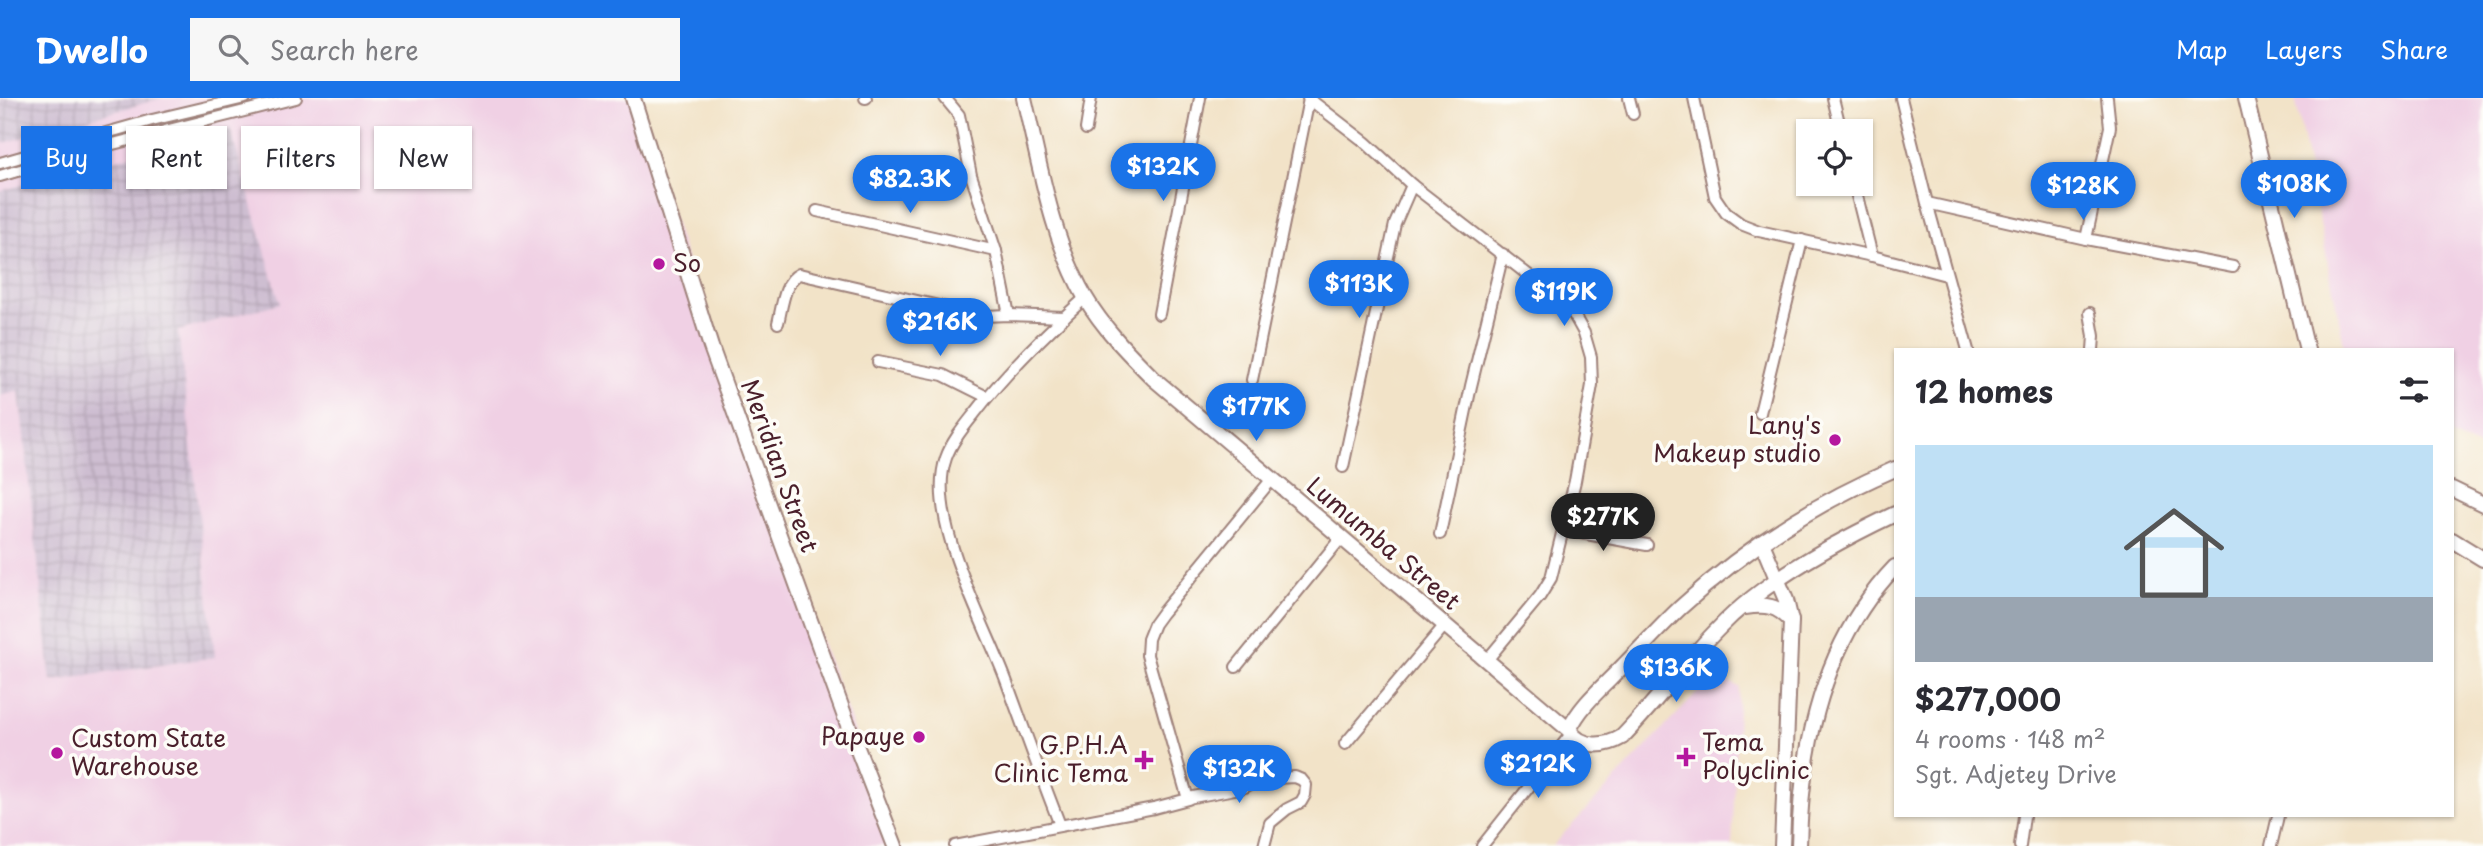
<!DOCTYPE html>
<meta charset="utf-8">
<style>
body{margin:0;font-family:"Playpen Sans",sans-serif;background:#f7f7f7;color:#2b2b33;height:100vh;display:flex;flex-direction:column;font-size:26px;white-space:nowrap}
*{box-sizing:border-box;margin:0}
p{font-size:23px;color:#7c7c81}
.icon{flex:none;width:38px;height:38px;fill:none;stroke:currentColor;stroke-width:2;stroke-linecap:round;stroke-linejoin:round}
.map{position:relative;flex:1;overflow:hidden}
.sheet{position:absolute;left:1894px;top:250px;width:560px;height:469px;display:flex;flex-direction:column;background:#fff;border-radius:0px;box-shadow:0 2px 5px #0004}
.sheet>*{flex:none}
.banner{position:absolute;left:21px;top:28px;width:665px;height:63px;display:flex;gap:14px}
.controls{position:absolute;left:1796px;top:21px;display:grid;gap:14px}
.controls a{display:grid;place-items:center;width:77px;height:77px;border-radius:0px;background:#fff;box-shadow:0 2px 5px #0004;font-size:35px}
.price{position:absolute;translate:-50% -60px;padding:0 16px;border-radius:24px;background:#1a73e8;color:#fff;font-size:23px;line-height:46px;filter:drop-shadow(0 2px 4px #0008)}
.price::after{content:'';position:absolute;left:50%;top:42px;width:21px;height:16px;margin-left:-10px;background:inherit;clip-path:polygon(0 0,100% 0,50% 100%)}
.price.on{background:#222;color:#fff}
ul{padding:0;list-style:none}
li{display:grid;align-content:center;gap:14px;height:371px;padding:0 21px}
li span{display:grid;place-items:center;height:217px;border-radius:0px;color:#555}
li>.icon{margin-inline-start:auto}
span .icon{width:126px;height:126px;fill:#fffc;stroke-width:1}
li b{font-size:30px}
h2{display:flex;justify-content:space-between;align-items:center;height:84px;padding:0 21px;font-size:30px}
.pill{padding:0 24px;border-radius:0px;background:#fff;box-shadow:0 2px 5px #0004;font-size:24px;line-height:63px}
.pill.on{background:#1a73e8;color:#fff}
header{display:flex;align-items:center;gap:42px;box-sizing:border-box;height:98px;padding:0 35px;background:#1a73e8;color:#fff}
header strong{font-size:33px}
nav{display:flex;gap:38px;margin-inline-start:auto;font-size:24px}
.search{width:490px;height:63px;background:#f7f7f7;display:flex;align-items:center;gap:18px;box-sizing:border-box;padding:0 24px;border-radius:0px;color:#7c7c81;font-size:26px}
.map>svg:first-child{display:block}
.built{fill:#f0d0e4}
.industrial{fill:url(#industrial-grid)}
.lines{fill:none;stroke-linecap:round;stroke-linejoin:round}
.minor-casing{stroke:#9e817a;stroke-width:14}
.major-casing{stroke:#9e817a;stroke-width:18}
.minor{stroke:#fff;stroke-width:10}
.major{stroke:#fff;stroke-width:14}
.poi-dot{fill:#b5179e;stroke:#fdfcf7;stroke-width:2.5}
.labels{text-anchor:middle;stroke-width:7;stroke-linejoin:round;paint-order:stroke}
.poi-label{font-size:24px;fill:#4a1f2b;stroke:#fdfcf7;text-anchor:start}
.street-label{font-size:24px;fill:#4a1f2b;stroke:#fdfcf7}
</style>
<header>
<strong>Dwello</strong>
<div class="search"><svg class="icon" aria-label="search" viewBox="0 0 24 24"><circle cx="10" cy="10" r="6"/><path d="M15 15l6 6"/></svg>Search here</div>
<nav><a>Map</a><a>Layers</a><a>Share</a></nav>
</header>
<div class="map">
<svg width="2483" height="748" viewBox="0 0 2483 748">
<defs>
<pattern id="industrial-grid" width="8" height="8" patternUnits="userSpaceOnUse" patternTransform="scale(1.75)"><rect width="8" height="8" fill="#cebed1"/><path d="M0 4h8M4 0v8" fill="none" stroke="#b2a3b4"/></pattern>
</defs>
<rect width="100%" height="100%" fill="#fdfcf7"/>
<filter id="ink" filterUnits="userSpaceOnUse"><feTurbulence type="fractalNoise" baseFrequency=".0143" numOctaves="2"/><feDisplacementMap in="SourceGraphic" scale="14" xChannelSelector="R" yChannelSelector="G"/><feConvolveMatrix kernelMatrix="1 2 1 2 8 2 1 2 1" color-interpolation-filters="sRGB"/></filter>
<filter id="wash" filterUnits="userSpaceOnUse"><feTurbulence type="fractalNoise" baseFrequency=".00686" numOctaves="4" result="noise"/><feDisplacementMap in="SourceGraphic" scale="28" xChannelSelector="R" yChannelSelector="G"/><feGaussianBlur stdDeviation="1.57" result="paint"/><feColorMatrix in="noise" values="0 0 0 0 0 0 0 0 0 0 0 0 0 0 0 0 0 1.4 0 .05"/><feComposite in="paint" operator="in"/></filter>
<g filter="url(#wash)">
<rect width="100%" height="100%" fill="#f2e3c8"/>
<!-- built -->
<g class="built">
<polygon points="0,0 633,0 740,323 897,748 0,748"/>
<polygon points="2295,0 2483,0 2483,350 2452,338 2452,252 2345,252"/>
<polygon points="1715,576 1739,589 1732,748 1552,748"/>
</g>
<!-- industrial -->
<g class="industrial">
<polygon points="0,0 162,0 0,46"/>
<polygon points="230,30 280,205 178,233 215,559 51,583 19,293 0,298 0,93"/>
</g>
</g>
<g filter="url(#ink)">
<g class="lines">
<!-- minor casing -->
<g class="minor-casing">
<g id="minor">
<polyline points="865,0 866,0"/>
<polyline points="945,0 959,17 971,77 996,153 1009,217"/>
<polyline points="1308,0 1365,44 1412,87 1553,196 1574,217 1584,235 1591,259 1592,287 1575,383 1551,480 1540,498 1487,562"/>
<polyline points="1629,0 1633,16"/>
<polyline points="1694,0 1715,99 1726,115 1741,126 1759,133 1872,158 1946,177"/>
<polyline points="1833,0 1841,33"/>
<polyline points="1901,0 1927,105 1968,252"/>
<polyline points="1086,31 1091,0"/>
<polyline points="0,65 152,22 245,0"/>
<polyline points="0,78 89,52 296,0"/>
<polyline points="1854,86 1872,158"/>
<polyline points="1927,105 2086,141 2233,169"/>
<polyline points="817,113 996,153"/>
<polyline points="2086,141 2110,29 2107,0"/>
<polyline points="2090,215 2094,238 2093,252"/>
<polyline points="1159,216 1200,0"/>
<path d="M778,225c4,-15 6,-42 21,-49l184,42 26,-1 55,2"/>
<polyline points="878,264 943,277 987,299"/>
<polyline points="1252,282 1309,1"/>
<polyline points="1760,315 1802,142"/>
<polyline points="1343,369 1395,126 1412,87"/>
<polyline points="1564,432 1647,447"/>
<polyline points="1440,436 1471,288 1503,156"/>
<polyline points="1236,569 1341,440"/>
<polyline points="1345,646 1445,527"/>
<polyline points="1188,700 1245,689 1258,681 1295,679 1302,682 1306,687 1305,697 1301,704 1287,711 1270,725 1264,748"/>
<path d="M1060,727c-19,-48 -36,-96 -54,-145 -21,-57 -81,-163 -60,-222 6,-17 18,-31 29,-45 32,-42 71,-80 110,-115"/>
<polyline points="955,748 1154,710 1188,701 1147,557 1148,541 1154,526 1162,515 1272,381"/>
<polyline points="1482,748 1571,636"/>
<polyline points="2020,748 2024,718"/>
<polyline points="2271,748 2278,718"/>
</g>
</g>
<!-- major casing -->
<g class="major-casing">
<g id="major">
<polyline points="633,0 711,249 845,619 895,748"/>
<path d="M1024,0c16,67 27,139 61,199 18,31 44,57 69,82l415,351c12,19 36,17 53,7 34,-35 63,-75 97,-109 46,-48 117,-86 176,-114"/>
<polyline points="2246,0 2307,252"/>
<polyline points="2452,391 2483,406"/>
<polyline points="2452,442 2483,461"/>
<polyline points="1762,445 1786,502 1791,523 1782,748"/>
<path d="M1745,509c21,-3 32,-2 46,14"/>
<path d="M1569,632c11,-25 36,-45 55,-65 19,-19 37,-39 56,-57 63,-58 137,-106 215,-139"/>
<path d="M1799,748c2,-101 24,-204 96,-279"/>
</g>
</g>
<!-- minor -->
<use href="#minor" class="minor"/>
<!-- major -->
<use href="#major" class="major"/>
</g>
</g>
<!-- markers -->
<g class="poi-dot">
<circle cx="659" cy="166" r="7"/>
<circle cx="1835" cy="342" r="7"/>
<circle cx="919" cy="639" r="7"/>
<circle cx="57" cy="655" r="7"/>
<path d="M1682.5 648.5h7v7h7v7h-7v7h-7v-7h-7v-7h7z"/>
<path d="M1140.5 651.5h7v7h7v7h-7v7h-7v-7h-7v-7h7z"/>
</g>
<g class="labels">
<!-- poi labels -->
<g class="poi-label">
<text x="673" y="174">So</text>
<text x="1821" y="336" text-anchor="end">Lany's<tspan x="1821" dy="28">Makeup studio</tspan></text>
<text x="905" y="647" text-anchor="end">Papaye</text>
<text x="71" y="649">Custom State<tspan x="71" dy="28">Warehouse</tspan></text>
<text x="1702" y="653">Tema<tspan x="1702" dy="28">Polyclinic</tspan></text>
<text x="1128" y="656" text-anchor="end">G.P.H.A<tspan x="1128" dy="28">Clinic Tema</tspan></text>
</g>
<!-- street labels -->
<g class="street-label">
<text transform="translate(779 368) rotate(70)" y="8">Meridian Street</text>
<text transform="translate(1383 446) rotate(40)" y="8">Lumumba Street</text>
</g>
</g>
</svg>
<div class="controls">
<a><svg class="icon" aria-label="locate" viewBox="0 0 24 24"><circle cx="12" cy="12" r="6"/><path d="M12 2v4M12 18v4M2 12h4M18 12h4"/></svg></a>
</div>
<b class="price" style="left:1163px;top:105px">$132K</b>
<b class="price" style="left:910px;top:117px">$82.3K</b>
<b class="price" style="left:2294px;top:122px">$108K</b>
<b class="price" style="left:2083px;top:124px">$128K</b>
<b class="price" style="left:1359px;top:222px">$113K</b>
<b class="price" style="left:1564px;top:230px">$119K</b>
<b class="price" style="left:940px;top:260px">$216K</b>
<b class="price" style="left:1256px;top:345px">$177K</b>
<b class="price on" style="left:1603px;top:455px">$277K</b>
<b class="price" style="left:1676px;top:606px">$136K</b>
<b class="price" style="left:1538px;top:702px">$212K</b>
<b class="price" style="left:1239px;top:707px">$132K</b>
<div class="banner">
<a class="pill on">Buy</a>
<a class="pill">Rent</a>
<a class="pill">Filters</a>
<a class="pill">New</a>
</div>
<section class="sheet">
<h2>12 homes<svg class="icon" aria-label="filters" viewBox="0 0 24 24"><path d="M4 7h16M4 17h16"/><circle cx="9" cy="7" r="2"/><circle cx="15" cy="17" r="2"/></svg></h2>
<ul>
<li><span style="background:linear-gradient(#bfe0f5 70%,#9aa5b1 0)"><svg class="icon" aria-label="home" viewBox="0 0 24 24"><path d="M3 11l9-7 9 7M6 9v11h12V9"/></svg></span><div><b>$277,000</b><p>4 rooms · 148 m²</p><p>Sgt. Adjetey Drive</p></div></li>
</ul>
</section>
</div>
